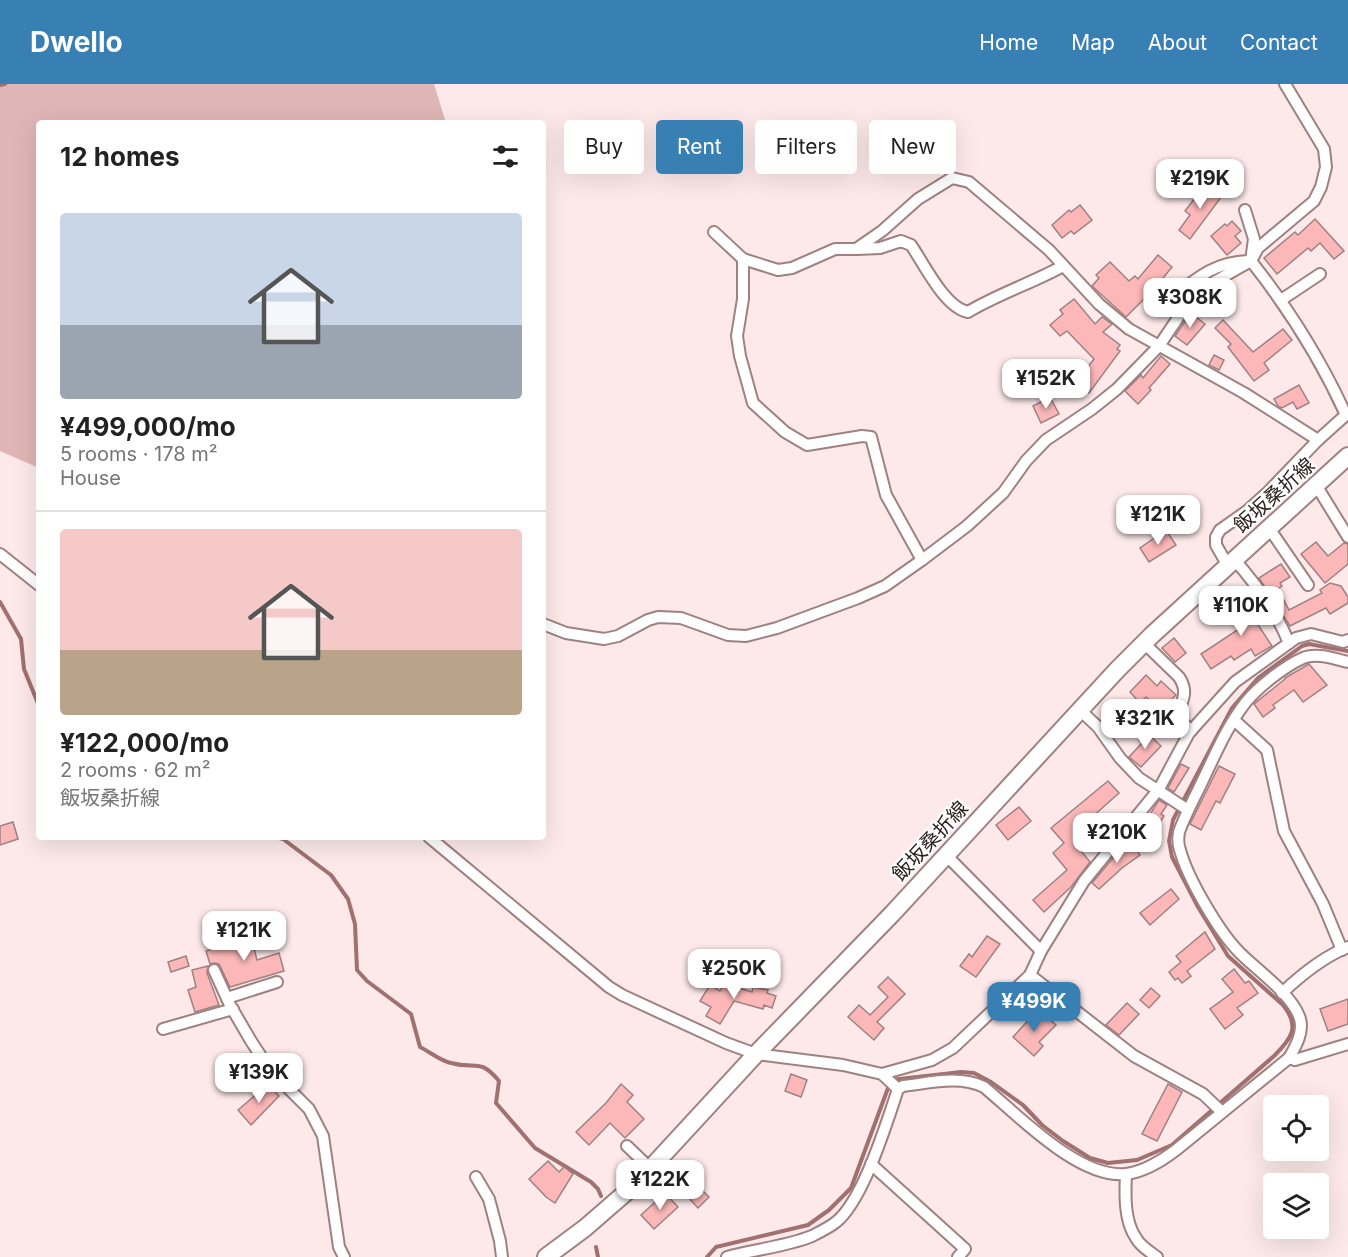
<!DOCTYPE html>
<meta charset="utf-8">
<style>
body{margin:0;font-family:Inter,"Noto Sans JP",sans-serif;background:#f2f2f2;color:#222;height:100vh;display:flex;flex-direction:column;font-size:22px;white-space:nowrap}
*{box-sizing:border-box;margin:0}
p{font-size:20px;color:#767676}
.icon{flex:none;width:33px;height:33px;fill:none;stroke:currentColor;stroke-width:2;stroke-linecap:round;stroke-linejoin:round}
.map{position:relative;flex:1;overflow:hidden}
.details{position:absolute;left:36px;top:36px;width:510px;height:720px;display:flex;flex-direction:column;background:#fff;border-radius:6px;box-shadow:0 6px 24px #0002}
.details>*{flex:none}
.top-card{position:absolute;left:564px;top:36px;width:570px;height:54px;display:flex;gap:12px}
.fabs{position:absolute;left:1263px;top:1011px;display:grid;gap:12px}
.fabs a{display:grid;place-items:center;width:66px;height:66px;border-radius:6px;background:#fff;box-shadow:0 6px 24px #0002;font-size:30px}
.price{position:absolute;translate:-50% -51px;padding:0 14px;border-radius:12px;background:#fff;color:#222;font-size:20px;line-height:39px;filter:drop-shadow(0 2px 3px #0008)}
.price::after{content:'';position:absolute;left:50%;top:36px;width:18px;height:14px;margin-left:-9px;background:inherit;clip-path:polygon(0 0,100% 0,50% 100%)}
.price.current{background:#3880b4;color:#fff}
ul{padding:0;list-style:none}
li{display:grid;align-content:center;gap:12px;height:318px;padding:0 24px}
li+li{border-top:2px solid #e0e0e0}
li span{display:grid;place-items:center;height:186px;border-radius:6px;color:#555}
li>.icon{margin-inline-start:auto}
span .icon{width:108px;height:108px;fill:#fffc;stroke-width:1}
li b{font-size:26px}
h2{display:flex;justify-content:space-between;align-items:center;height:72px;padding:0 24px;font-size:26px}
.tag{padding:0 21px;border-radius:6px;background:#fff;box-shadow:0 6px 24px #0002;font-size:21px;line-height:54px}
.tag.current{background:#3880b4;color:#fff}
header{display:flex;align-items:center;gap:36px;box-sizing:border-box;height:84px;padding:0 30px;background:#3880b4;color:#fff}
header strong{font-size:28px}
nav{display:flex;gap:33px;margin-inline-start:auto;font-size:21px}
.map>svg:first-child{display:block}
.green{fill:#e0b5b5}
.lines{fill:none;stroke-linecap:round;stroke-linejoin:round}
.stream{stroke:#a17070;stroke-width:4}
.building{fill:#fcb8b8;stroke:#9f8181;stroke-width:1.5}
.street-casing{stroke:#9e8180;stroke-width:14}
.secondary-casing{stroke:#9e8180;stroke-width:20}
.street{stroke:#fff;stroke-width:10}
.secondary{stroke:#fff;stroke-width:16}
.labels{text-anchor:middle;stroke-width:4.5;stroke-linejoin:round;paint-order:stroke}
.street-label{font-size:20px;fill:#291d1d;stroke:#fff}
</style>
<header>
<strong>Dwello</strong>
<nav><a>Home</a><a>Map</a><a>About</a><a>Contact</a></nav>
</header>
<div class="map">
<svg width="1348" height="1173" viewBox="0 0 1348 1173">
<rect width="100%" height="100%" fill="#fde9e9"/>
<!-- green -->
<polygon class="green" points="0,0 434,0 446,39 39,39 39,384 0,367"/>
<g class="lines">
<!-- stream -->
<g class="stream">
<polyline points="0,1 5,0"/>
<polyline points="0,518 21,555 24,585 39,622"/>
<path d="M275,753l8,2 48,36 17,24 7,25 2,46 10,11 44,33 9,33c10,5 21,14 31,16 25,7 28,-6 48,18l-3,22 39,45 56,34 7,7 3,7"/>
<polyline points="596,1163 598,1173"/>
<path d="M707,1173l9,-10 92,-22 21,-15 22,-22 40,-108 70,-8 13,1 17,9 32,23 19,20 21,16 27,17 18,5 29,-3 35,-15 102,-89c17,-17 27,-29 9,-51l-55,-49 -30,-49 -26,-50 -3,-16 4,-21 59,-112 26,-30 44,-32 7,-2 39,7"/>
</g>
</g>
<!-- building -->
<g class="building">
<polygon points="1206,100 1222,112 1190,155 1179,146 1190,131 1185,127"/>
<polygon points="1080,121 1092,136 1074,150 1071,147 1062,154 1052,141 1069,126 1071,128"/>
<polygon points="1315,135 1344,167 1334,175 1320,159 1311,167 1308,164 1277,190 1264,174 1295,148 1298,151"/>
<polygon points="1232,137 1241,147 1235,152 1241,159 1227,171 1211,152 1225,140 1227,142"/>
<polygon points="1158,171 1172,183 1154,205 1126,233 1092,202 1099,194 1096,191 1110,178 1129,197 1135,192 1138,195"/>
<polygon points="1074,215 1095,240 1102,233 1112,240 1103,248 1120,261 1117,265 1120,267 1089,309 1075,299 1094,275 1067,247 1060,252 1050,241 1063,230 1060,226"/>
<polygon points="1191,229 1205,240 1187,261 1175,252"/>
<polygon points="1223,236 1253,268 1283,245 1292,256 1264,279 1269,286 1254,297 1228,263 1231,260 1215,244"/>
<polygon points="1214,271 1224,276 1219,286 1209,281"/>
<polygon points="1161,272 1170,280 1149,304 1151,306 1138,320 1125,307 1141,291 1143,294"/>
<polygon points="1299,301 1309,319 1297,325 1293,318 1282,324 1278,322 1274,315"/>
<polygon points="1050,313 1059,330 1041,339 1033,322"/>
<polygon points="1166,446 1176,461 1149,478 1140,464"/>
<polygon points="1316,458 1328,472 1344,459 1348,460 1348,480 1325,499 1301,470"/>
<polygon points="1281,480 1290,493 1280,499 1282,502 1278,505 1289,526 1322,509 1320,506 1330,499 1341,502 1348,513 1348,519 1330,530 1326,524 1290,542 1259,494"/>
<polygon points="1254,511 1266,530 1255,536 1272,562 1255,572 1251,565 1234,576 1231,572 1211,585 1201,570 1239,545 1231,532 1254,518 1251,513"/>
<polygon points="1174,554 1186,569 1175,578 1162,564"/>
<polygon points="1309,580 1327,601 1303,618 1294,606 1273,621 1275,624 1263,633 1254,620 1285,595 1285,594"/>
<polygon points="1146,591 1157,602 1161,597 1176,611 1161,626 1146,613 1140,619 1130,608"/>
<polygon points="1146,648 1161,662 1141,683 1129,673 1142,659 1139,656"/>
<polygon points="1181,680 1189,684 1174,708 1168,704"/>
<polygon points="1219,682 1235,690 1220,719 1216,717 1201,746 1190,740"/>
<polygon points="1108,697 1119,709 1082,742 1090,751 1077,762 1090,778 1071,803 1044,828 1033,816 1067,786 1053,769 1064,759 1051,744"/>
<polygon points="1159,716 1167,721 1161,730 1164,732 1156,745 1145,738"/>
<polygon points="1019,723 1031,737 1008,756 996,741"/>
<polygon points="13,738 18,755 0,761 0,742"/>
<polygon points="1129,755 1140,771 1122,784 1099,805 1092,799"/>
<polygon points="1171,805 1179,815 1150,841 1140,829"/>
<polygon points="1205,848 1215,865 1187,887 1191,892 1182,899 1178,894 1175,896 1169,888 1181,878 1176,872"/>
<polygon points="987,852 1000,860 976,893 960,882 969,870 972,873"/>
<polygon points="251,853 257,876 279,869 284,887 230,903 219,880 214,879 210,880 206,867"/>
<polygon points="186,872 189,882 171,888 168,878"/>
<polygon points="208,882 207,889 219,921 195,928 188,906 196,903 192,886"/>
<polygon points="1234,885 1245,899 1249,897 1258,909 1237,924 1243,931 1225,945 1210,925 1233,908 1222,895"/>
<polygon points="888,893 905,910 877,938 884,944 874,956 848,933 859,921 870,931 888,913 878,903"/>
<polygon points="724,900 738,908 739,904 752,908 753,903 768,906 767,909 776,912 772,924 764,921 763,925 734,917 720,940 706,932 711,923 700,917 710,901 720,907"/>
<polygon points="1151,904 1160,912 1149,924 1140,916"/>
<polygon points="1348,915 1348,940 1328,947 1320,925"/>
<polygon points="1127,919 1139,930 1119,951 1106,941"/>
<polygon points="1035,929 1039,933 1043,929 1056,941 1039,958 1043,962 1034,972 1013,953"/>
<polygon points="791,990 807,996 801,1013 785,1007"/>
<polygon points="268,1000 279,1012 251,1041 238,1026"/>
<polygon points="621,1000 633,1011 627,1018 644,1035 625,1054 610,1039 589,1061 576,1048 606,1019"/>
<polygon points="1168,1000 1182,1008 1157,1057 1142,1050"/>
<polygon points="548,1077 559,1088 564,1083 573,1090 555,1119 546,1113 529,1095"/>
<polygon points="696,1100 709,1113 698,1124 685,1110"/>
<polygon points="665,1109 678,1123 654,1145 641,1131"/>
</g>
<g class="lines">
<!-- street casing -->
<g class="street-casing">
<g id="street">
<path d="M1245,126l9,29 -3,22c38,48 70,99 95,154"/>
<polyline points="714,148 743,175 743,215 737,252 740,272 753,319 785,348 807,361 862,352 871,353 886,411 922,476"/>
<path d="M857,165l23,-1 21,-7 10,4c13,19 34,63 57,67 30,-18 64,-29 95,-46"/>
<polyline points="743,175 778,186 792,184 835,165 856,165 882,147 918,115 952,94 969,98 1049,166 1099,220 1129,245 1244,309 1318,356"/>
<path d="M1177,210c22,-18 40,-32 71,-33"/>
<polyline points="1281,216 1320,190"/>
<polyline points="1316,401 1348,453"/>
<polyline points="1269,444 1308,501"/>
<polyline points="0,470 39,501"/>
<path d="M1235,476c22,26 41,51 54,83"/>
<polyline points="1228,482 1216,461 1216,453 1220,446 1247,427 1267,409 1318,356 1348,329"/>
<polyline points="543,540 566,549 604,555 618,552 648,536 658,533 681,534 728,551 746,552 777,544 858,514 885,502 922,476 967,442 1003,409 1026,377 1046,356 1092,325 1117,305 1159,262 1188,219 1198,207 1251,177 1258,164 1314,117 1321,103 1326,83 1324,65 1285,0"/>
<path d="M1144,559l35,34c14,21 -6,30 2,43 2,4 7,7 10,11"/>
<polyline points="1080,626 1098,643 1120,674 1139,694 1188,726"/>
<polyline points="1234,636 1267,666 1284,747 1323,820 1342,866"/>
<polyline points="429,753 609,903 622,911 726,959 756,970 843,981 882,990 898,1005"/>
<polyline points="946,771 1041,867"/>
<polyline points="214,886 230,921 251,957 270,986 309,1025 323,1052 339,1163 344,1173"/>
<polyline points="1030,891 1134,972 1203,1010 1222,1028"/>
<path d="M1282,909c19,-18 41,-36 66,-46"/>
<polyline points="227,914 277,898"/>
<polyline points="163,945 233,925"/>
<polyline points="1289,974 1295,976 1348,960"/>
<polyline points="882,990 932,976 953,964 1030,891 1041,867 1084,797 1159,705 1189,649 1235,598 1296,554 1311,550 1343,558 1348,556"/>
<polyline points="627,1062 650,1084"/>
<polyline points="871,1080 965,1165 958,1173"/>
<path d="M1126,1090c-1,20 -2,47 10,64 4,8 14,14 21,19"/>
<polyline points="476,1093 489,1115 500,1157 502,1173"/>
<path d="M727,1173c28,-8 58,-10 85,-21 8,-4 18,-9 24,-14 27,-21 51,-100 62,-133l5,-3c27,-3 56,-11 81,1 35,29 95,92 142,87 17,-2 37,-14 50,-24l113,-92c7,-12 16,-28 10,-42 -9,-23 -42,-46 -59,-63 -21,-21 -52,-74 -60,-103 -2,-5 -2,-12 -1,-18 6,-17 15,-33 23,-50 13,-27 25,-56 44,-80 12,-15 39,-36 57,-44 13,-6 32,1 45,4"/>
</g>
</g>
<!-- secondary casing -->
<g class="secondary-casing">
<polyline id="secondary" points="546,1173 585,1144 638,1098 756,970 892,830 1117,586 1152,551 1348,372"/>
</g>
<!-- street -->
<use href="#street" class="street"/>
<!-- secondary -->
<use href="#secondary" class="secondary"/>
</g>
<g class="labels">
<!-- street labels -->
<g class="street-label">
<text transform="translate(1274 411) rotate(-42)" y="7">飯坂桑折線</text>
<text transform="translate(930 757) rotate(-47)" y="7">飯坂桑折線</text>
</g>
</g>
</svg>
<div class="fabs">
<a><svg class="icon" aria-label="locate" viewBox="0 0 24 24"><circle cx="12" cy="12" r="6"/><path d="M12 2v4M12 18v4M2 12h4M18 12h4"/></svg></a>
<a><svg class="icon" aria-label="layers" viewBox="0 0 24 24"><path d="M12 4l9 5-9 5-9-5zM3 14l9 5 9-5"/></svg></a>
</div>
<b class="price" style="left:1200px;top:126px">¥219K</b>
<b class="price" style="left:1190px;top:245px">¥308K</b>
<b class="price" style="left:1046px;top:326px">¥152K</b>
<b class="price" style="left:1158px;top:462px">¥121K</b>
<b class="price" style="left:1241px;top:553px">¥110K</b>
<b class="price" style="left:1145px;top:666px">¥321K</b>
<b class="price" style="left:1117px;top:780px">¥210K</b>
<b class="price" style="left:244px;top:878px">¥121K</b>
<b class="price" style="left:734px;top:916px">¥250K</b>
<b class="price current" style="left:1034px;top:949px">¥499K</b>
<b class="price" style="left:259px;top:1020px">¥139K</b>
<b class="price" style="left:660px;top:1127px">¥122K</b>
<div class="top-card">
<a class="tag">Buy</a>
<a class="tag current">Rent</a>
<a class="tag">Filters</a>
<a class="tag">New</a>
</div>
<section class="details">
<h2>12 homes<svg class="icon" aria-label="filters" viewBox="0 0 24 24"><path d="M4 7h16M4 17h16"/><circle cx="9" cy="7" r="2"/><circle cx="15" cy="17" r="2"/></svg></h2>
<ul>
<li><span style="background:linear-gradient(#c9d6e8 60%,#9aa5b1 0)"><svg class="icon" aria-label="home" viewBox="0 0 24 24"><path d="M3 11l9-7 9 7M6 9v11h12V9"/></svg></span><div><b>¥499,000/mo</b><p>5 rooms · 178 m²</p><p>House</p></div></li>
<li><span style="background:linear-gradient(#f6c9c9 65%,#b9a48a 0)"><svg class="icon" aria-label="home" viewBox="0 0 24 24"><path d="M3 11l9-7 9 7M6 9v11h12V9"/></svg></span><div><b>¥122,000/mo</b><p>2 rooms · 62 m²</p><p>飯坂桑折線</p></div></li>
</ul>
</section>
</div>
